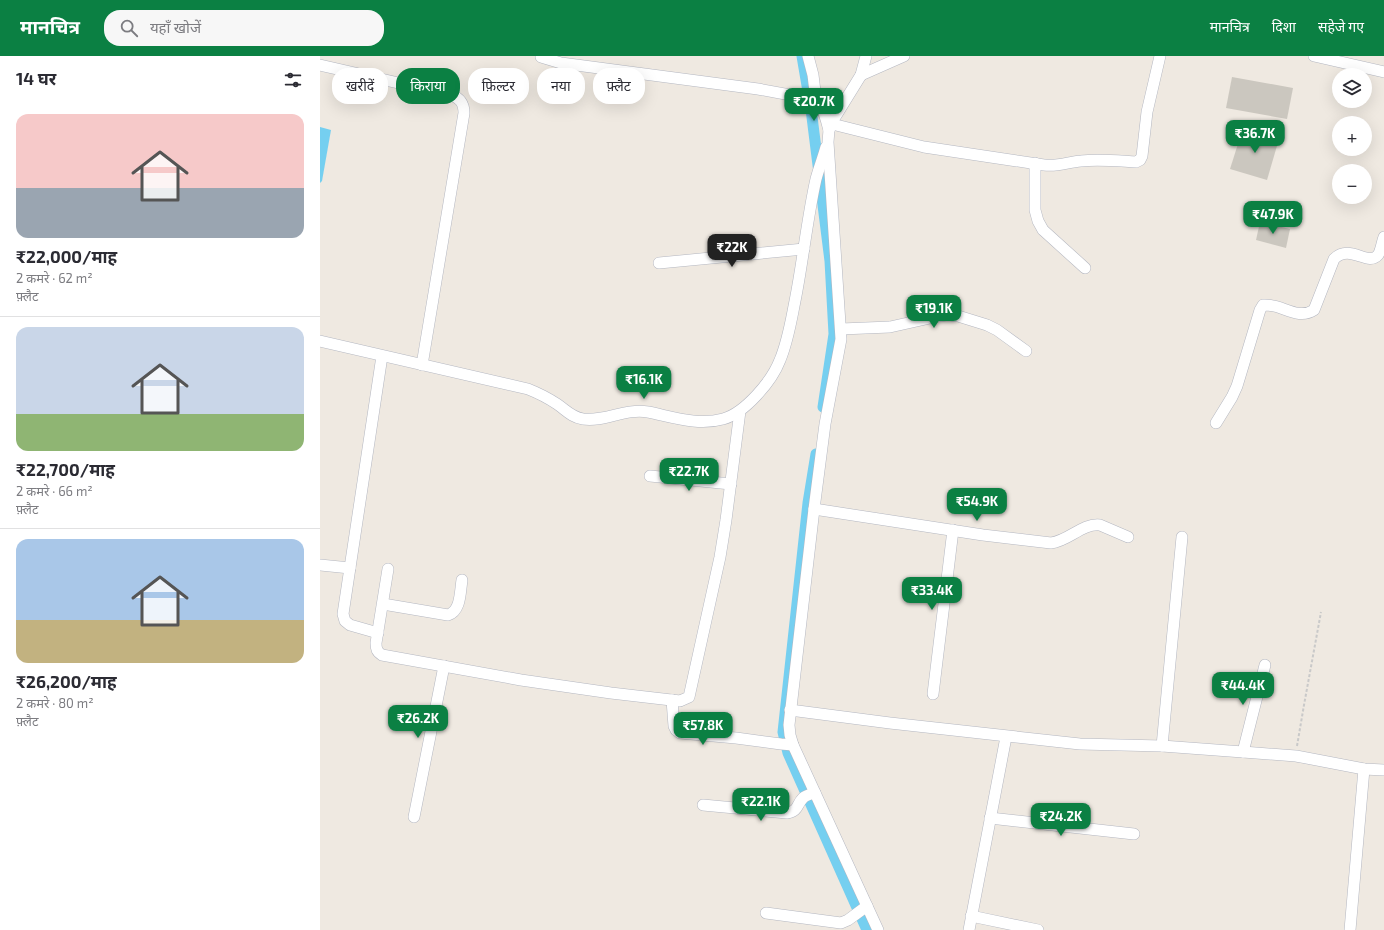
<!DOCTYPE html>
<html lang="hi">
<meta charset="utf-8">
<style>
body{margin:0;font-family:"Exo 2","Noto Sans Devanagari",sans-serif;background:#f7f7f7;color:#2b2b33;height:100vh;display:flex;flex-direction:column;font-size:15px;white-space:nowrap}
*{box-sizing:border-box;margin:0}
p{font-size:13px;color:#7c7c81}
.icon{flex:none;width:22px;height:22px;fill:none;stroke:currentColor;stroke-width:2;stroke-linecap:round;stroke-linejoin:round}
.map{position:relative;flex:1;overflow:hidden}
.sheet{display:flex;flex-direction:column;background:#fff;width:320px}
.sheet>*{flex:none}
.top-card{position:absolute;left:12px;top:12px;width:380px;height:36px;display:flex;gap:8px}
.buttons{position:absolute;left:1012px;top:12px;display:grid;gap:8px}
.buttons a{display:grid;place-items:center;width:40px;height:40px;border-radius:50%;background:#fff;box-shadow:0 4px 16px #0002;font-size:20px}
.price{position:absolute;translate:-50% -34px;padding:0 9px;border-radius:8px;background:#0b8043;color:#fff;font-size:13px;line-height:26px;filter:drop-shadow(0 1px 2px #0008)}
.price::after{content:'';position:absolute;left:50%;top:24px;width:12px;height:9px;margin-left:-6px;background:inherit;clip-path:polygon(0 0,100% 0,50% 100%)}
.price.active{background:#222;color:#fff}
ul{padding:0;list-style:none}
li{display:grid;align-content:center;gap:8px;height:212px;padding:0 16px}
li+li{border-top:1px solid #e1e1e2}
li span{display:grid;place-items:center;height:124px;border-radius:12px;color:#555}
li>.icon{margin-inline-start:auto}
span .icon{width:72px;height:72px;fill:#fffc;stroke-width:1}
li b{font-size:17px}
h2{display:flex;justify-content:space-between;align-items:center;height:48px;padding:0 16px;font-size:17px}
.chip{padding:0 14px;border-radius:16px;background:#fff;box-shadow:0 4px 16px #0002;font-size:14px;line-height:36px}
.chip.active{background:#0b8043;color:#fff}
header{display:flex;align-items:center;gap:24px;box-sizing:border-box;height:56px;padding:0 20px;background:#0b8043;color:#fff}
header strong{font-size:19px}
nav{display:flex;gap:22px;margin-inline-start:auto;font-size:14px}
.search{width:280px;height:36px;background:#f7f7f7;display:flex;align-items:center;gap:10px;box-sizing:border-box;padding:0 14px;border-radius:16px;color:#7c7c81;font-size:15px}
main{display:flex;flex:1;min-height:0}
.map>svg:first-child{display:block}
.water{fill:#75cff0}
.lines{fill:none;stroke-linecap:round;stroke-linejoin:round}
.canal{stroke:#75cff0;stroke-width:11}
.building{fill:#cbc7bf}
.minor-casing{stroke:#b4b7c1;stroke-width:12}
.path{stroke:#c9c9c9;stroke-width:2;stroke-dasharray:3 2;stroke-linecap:butt}
.minor{stroke:#fff;stroke-width:11}
</style>
<header>
<strong>मानचित्र</strong>
<div class="search"><svg class="icon" aria-label="search" viewBox="0 0 24 24"><circle cx="10" cy="10" r="6"/><path d="M15 15l6 6"/></svg>यहाँ खोजें</div>
<nav><a>मानचित्र</a><a>दिशा</a><a>सहेजे गए</a></nav>
</header>
<main>
<section class="sheet">
<h2>14 घर<svg class="icon" aria-label="filters" viewBox="0 0 24 24"><path d="M4 7h16M4 17h16"/><circle cx="9" cy="7" r="2"/><circle cx="15" cy="17" r="2"/></svg></h2>
<ul>
<li><span style="background:linear-gradient(#f6c9c9 60%,#9aa5b1 0)"><svg class="icon" aria-label="home" viewBox="0 0 24 24"><path d="M3 11l9-7 9 7M6 9v11h12V9"/></svg></span><div><b>₹22,000/माह</b><p>2 कमरे · 62 m²</p><p>फ़्लैट</p></div></li>
<li><span style="background:linear-gradient(#c9d6e8 70%,#8fb573 0)"><svg class="icon" aria-label="home" viewBox="0 0 24 24"><path d="M3 11l9-7 9 7M6 9v11h12V9"/></svg></span><div><b>₹22,700/माह</b><p>2 कमरे · 66 m²</p><p>फ़्लैट</p></div></li>
<li><span style="background:linear-gradient(#a9c7e8 65%,#c2b280 0)"><svg class="icon" aria-label="home" viewBox="0 0 24 24"><path d="M3 11l9-7 9 7M6 9v11h12V9"/></svg></span><div><b>₹26,200/माह</b><p>2 कमरे · 80 m²</p><p>फ़्लैट</p></div></li>
</ul>
</section>
<div class="map">
<svg width="1064" height="874" viewBox="0 0 1064 874">
<rect width="100%" height="100%" fill="#efe9e1"/>
<!-- water -->
<polygon class="water" points="0,71 11,74 2,125 0,127"/>
<g class="lines">
<!-- canal -->
<g class="canal">
<polyline points="482,0 491,53 510,205 514,278 503,351"/>
<polyline points="496,398 488,447 463,676 468,697 547,874"/>
</g>
</g>
<!-- building -->
<g class="building">
<polygon points="912,21 973,32 967,63 906,52"/>
<polygon points="923,72 959,83 947,124 910,113"/>
<polygon points="940,166 970,173 966,192 936,184"/>
</g>
<g class="lines">
<!-- minor casing -->
<g class="minor-casing">
<g id="minor">
<polyline points="488,0 493,19 496,44"/>
<polyline points="546,0 541,19 515,61 509,74 508,86 521,283 505,368 494,453 469,669 470,679 473,689 558,874"/>
<polyline points="994,0 1064,16"/>
<path d="M221,1l20,6 197,26 54,10c11,3 14,21 17,31"/>
<path d="M0,9l131,30c9,3 13,8 13,18l-42,252"/>
<polyline points="541,19 584,0"/>
<path d="M512,68l92,23 120,18c14,2 24,-3 37,-4 18,-2 37,0 55,1l4,-2 2,-4 5,-44 13,-56"/>
<polyline points="715,107 715,154 718,165 723,174 765,212"/>
<polyline points="339,207 484,193"/>
<polyline points="521,273 570,271 619,260 628,259 638,260 667,269 677,274 706,295"/>
<path d="M0,285l208,48c10,4 20,9 29,15 9,6 14,13 26,15 22,3 42,-11 65,-7 25,5 50,14 75,7 22,-6 49,-38 57,-59 8,-19 11,-39 15,-59 8,-40 12,-82 21,-122 3,-11 7,-21 10,-32"/>
<path d="M896,367l16,-26 5,-11 23,-76 3,-5c18,-2 34,16 51,5l20,-51c16,-16 34,8 44,-4 3,-4 4,-13 6,-18"/>
<polyline points="330,420 411,428"/>
<path d="M494,453l169,26 68,8c18,-2 31,-20 49,-18l28,12"/>
<polyline points="0,509 30,512"/>
<path d="M68,513l-12,74c0,6 1,9 6,12l139,25 90,13 69,8 9,-4 31,-140 6,-37 14,-109"/>
<path d="M63,548l65,11c13,-4 12,-23 14,-35"/>
<polyline points="58,577 30,569 25,565 23,558 62,300"/>
<polyline points="613,638 633,474"/>
<polyline points="352,644 354,670 356,674 360,677 416,682 461,688 473,689"/>
<polyline points="470,654 570,667 760,688 842,690 923,696 976,700 1044,713 1064,714"/>
<polyline points="842,690 862,481"/>
<polyline points="923,696 945,609"/>
<path d="M383,749l84,8c12,-2 9,-8 16,-15 3,-3 8,-4 12,-5"/>
<polyline points="94,761 124,610"/>
<polyline points="670,762 814,778"/>
<polyline points="446,857 521,867 528,864 547,850"/>
<polyline points="651,860 718,874"/>
<polyline points="649,874 686,681"/>
<polyline points="1030,874 1044,713"/>
</g>
</g>
<!-- path -->
<polyline class="path" points="977,690 984,649 1001,556"/>
<!-- minor -->
<use href="#minor" class="minor"/>
</g>
</svg>
<div class="buttons">
<a><svg class="icon" aria-label="layers" viewBox="0 0 24 24"><path d="M12 4l9 5-9 5-9-5zM3 14l9 5 9-5"/></svg></a>
<a>+</a>
<a>−</a>
</div>
<b class="price" style="left:494px;top:66px">₹20.7K</b>
<b class="price" style="left:935px;top:98px">₹36.7K</b>
<b class="price" style="left:953px;top:179px">₹47.9K</b>
<b class="price active" style="left:412px;top:212px">₹22K</b>
<b class="price" style="left:614px;top:273px">₹19.1K</b>
<b class="price" style="left:324px;top:344px">₹16.1K</b>
<b class="price" style="left:369px;top:436px">₹22.7K</b>
<b class="price" style="left:657px;top:466px">₹54.9K</b>
<b class="price" style="left:612px;top:555px">₹33.4K</b>
<b class="price" style="left:923px;top:650px">₹44.4K</b>
<b class="price" style="left:98px;top:683px">₹26.2K</b>
<b class="price" style="left:383px;top:690px">₹57.8K</b>
<b class="price" style="left:441px;top:766px">₹22.1K</b>
<b class="price" style="left:741px;top:781px">₹24.2K</b>
<div class="top-card">
<a class="chip">खरीदें</a>
<a class="chip active">किराया</a>
<a class="chip">फ़िल्टर</a>
<a class="chip">नया</a>
<a class="chip">फ़्लैट</a>
</div>
</div>
</main>
